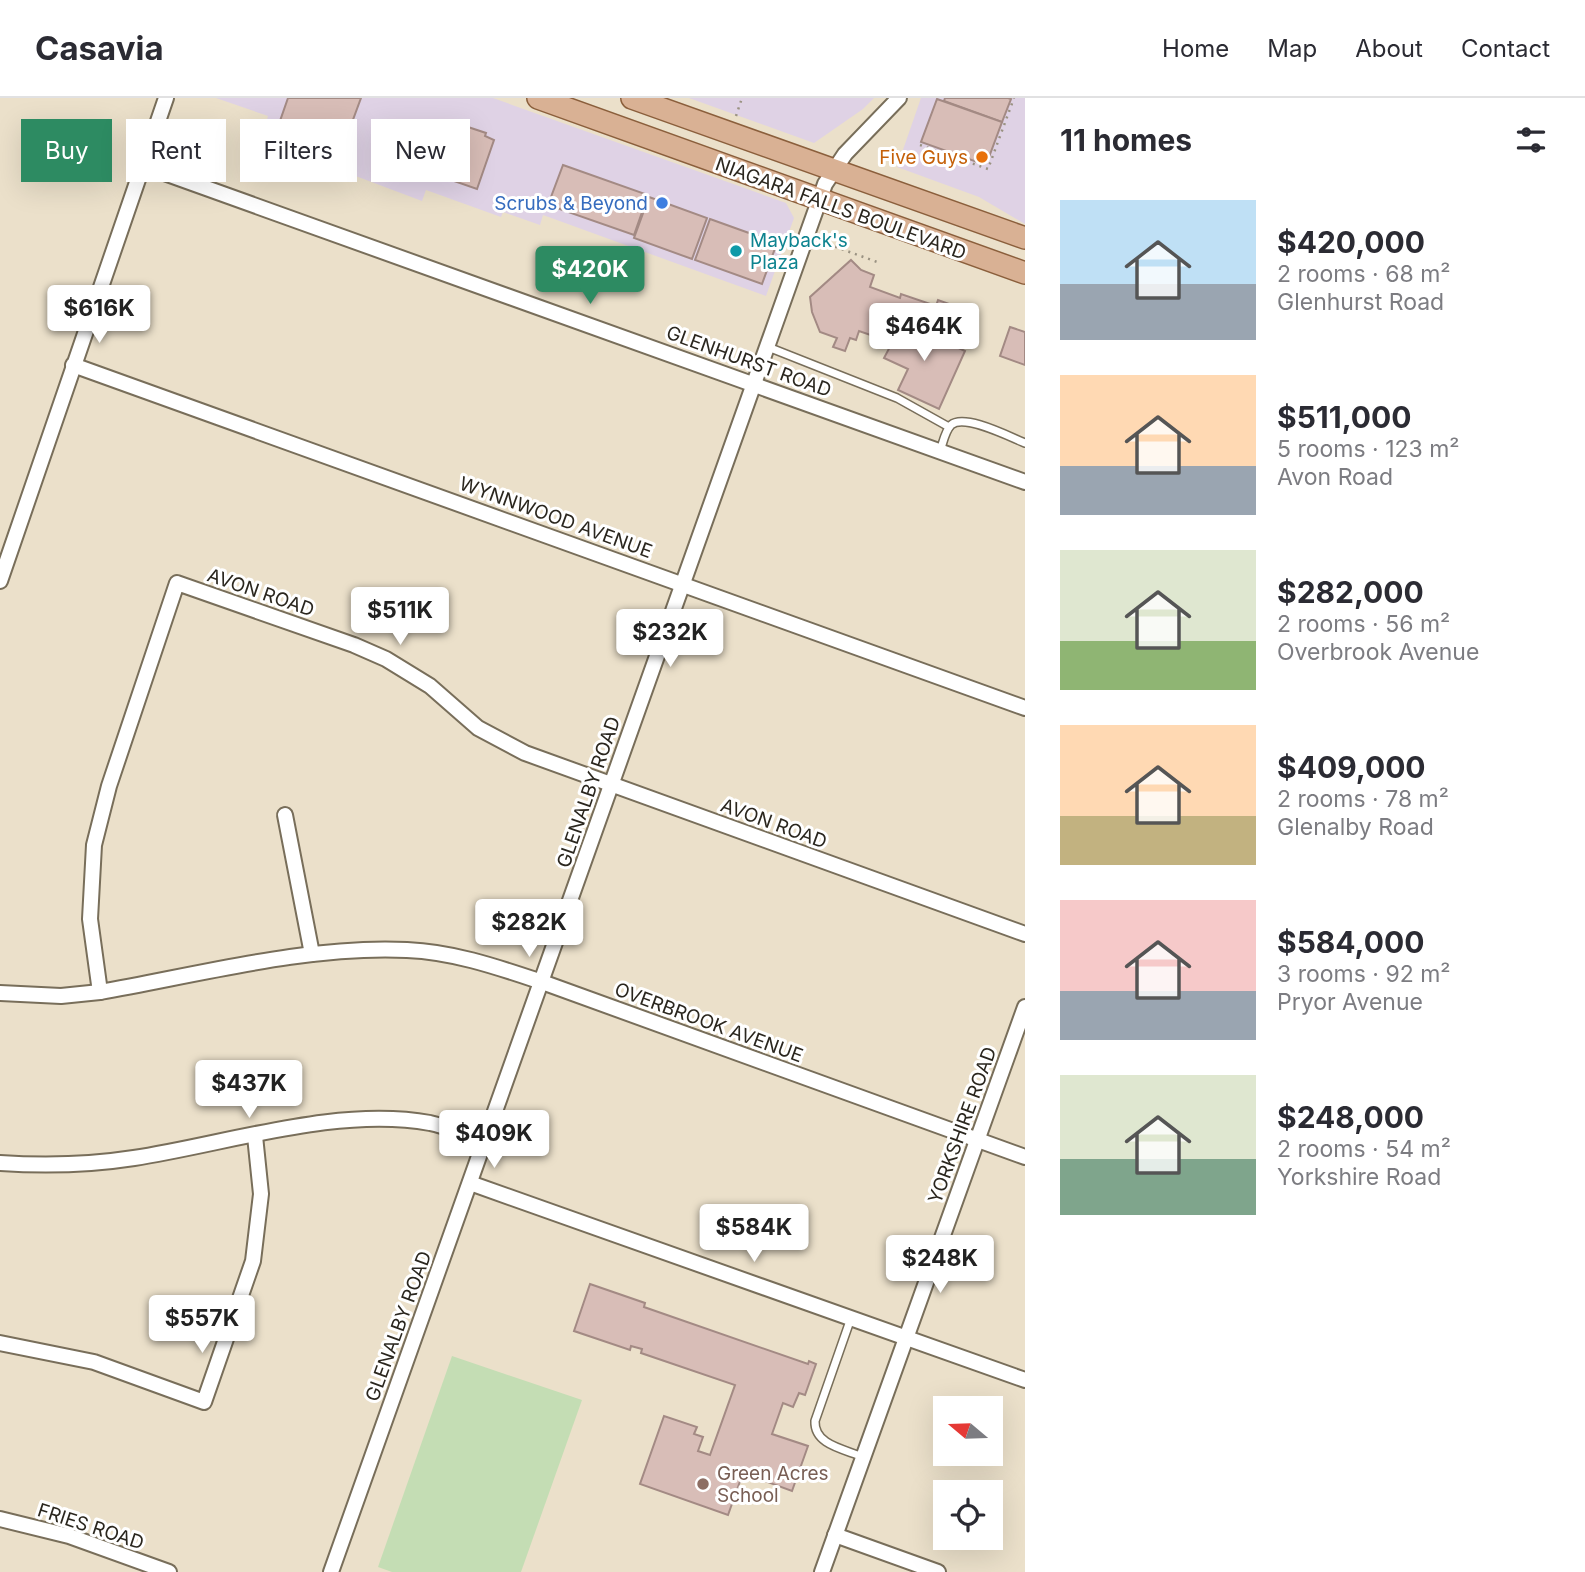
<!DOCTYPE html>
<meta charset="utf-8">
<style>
body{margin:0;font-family:Inter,sans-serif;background:#f2f2f3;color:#2b2b33;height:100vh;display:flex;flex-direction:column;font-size:26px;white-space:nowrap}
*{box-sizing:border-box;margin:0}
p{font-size:23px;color:#7c7c81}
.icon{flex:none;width:38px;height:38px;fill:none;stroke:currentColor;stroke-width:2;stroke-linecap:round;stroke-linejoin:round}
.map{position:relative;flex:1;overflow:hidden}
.details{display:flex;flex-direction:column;background:#fff;width:560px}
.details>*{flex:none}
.top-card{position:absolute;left:21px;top:21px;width:665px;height:63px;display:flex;gap:14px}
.needle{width:46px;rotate:289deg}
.controls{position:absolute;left:933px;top:1298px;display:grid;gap:14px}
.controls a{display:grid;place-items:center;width:70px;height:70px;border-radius:0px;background:#fff;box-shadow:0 7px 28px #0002;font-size:35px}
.price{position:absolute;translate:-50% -60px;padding:0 16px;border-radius:7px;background:#fff;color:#222;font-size:23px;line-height:46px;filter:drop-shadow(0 2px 4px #0008)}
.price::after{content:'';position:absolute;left:50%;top:42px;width:21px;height:16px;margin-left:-10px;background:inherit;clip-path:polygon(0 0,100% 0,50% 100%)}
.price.selected{background:#2d8b62;color:#fff}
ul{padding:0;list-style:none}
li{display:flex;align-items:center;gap:21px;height:175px;padding:0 35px}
li span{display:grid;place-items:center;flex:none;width:196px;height:140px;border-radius:0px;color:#555}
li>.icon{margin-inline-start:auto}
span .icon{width:84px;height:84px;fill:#fffc;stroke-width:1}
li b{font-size:30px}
h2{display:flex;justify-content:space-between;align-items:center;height:84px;padding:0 35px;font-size:30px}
.pill{padding:0 24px;border-radius:0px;background:#fff;box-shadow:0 7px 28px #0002;font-size:24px;line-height:63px}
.pill.selected{background:#2d8b62;color:#fff}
header{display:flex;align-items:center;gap:42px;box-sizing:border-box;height:98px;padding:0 35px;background:#fff;border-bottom:2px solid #e1e1e2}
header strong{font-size:33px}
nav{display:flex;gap:38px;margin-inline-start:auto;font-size:24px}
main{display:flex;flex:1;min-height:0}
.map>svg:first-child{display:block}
.commercial{fill:#dfd2e5}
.green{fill:#c4ddb4}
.building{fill:#d8bdb7;stroke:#a38a84;stroke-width:2}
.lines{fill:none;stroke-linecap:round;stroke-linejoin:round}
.service-casing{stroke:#786e5a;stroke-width:10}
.minor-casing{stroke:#786e5a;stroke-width:18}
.primary-casing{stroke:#8b5f3c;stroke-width:24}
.path{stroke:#9a9282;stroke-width:2.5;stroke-dasharray:2 5;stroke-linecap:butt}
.service{stroke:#fff;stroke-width:7}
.minor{stroke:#fff;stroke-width:14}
.primary{stroke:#d9b194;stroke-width:21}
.food-dot{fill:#e8710a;stroke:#fff;stroke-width:2.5}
.shop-dot{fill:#3f7fe0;stroke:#fff;stroke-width:2.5}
.culture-dot{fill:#0f9aa8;stroke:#fff;stroke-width:2.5}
.education-dot{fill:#8d6e63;stroke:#fff;stroke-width:2.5}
.labels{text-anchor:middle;stroke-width:6;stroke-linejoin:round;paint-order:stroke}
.food-label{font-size:19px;fill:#c56008;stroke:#fff;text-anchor:end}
.shop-label{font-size:19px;fill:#366cbe;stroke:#fff;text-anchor:end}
.street-label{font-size:19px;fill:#2a261e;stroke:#fff}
.culture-label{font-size:19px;fill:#0d838f;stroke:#fff;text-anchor:start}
.education-label{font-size:19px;fill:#785e54;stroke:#fff;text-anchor:start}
</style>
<header>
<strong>Casavia</strong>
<nav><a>Home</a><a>Map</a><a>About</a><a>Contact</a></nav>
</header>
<main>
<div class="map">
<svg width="1025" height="1474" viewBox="0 0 1025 1474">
<rect width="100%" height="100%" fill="#ebe0ca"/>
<!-- commercial -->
<g class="commercial">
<polygon points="216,0 493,0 786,105 794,120 766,198 543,117 540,127 503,114 501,119 426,92 422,103 337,71 340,61 264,32 268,18"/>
<polygon points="689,0 874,0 863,11 814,45"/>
<polygon points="921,0 1025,0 1025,126 979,99 897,69"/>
</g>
<!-- green -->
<polygon class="green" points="452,1258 582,1302 521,1474 392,1474 378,1469"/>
<!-- building -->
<g class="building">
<polygon points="288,0 361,0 344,46 280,23"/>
<polygon points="945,0 1008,0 1011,1 1002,24 944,3"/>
<polygon points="937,1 1002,24 989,59 977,64 921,44"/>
<polygon points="443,23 452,27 453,24 486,35 485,38 494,42 477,91 425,73"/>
<polygon points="563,67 648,97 634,137 548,107"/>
<polygon points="649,99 707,120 692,161 634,140"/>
<polygon points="710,121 777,145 762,186 695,162"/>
<polygon points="851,162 861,172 874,177 870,189 900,200 901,196 936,208 938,202 955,208 946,233 901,218 898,227 895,225 888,243 859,233 856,242 850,240 845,253 833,249 837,240 820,234 812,214 810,199"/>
<polygon points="900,222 965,253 939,311 898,292 908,271 884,260 892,245 888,243 895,225 898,227"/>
<polygon points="1010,229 1025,234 1025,267 1000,258"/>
<polygon points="590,1186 645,1205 644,1209 808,1266 809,1263 816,1266 805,1297 799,1295 793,1309 783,1305 772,1336 808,1348 792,1393 743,1375 728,1417 640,1386 664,1318 697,1329 694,1336 703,1339 698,1353 710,1357 735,1287 641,1255 642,1251 631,1248 630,1252 574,1233"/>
</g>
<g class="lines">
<!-- service casing -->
<g class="service-casing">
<g id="service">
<polyline points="768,249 897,300 949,329"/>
<path d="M940,353c3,-8 5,-20 11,-26 13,-12 59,12 74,18"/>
<path d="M851,1220l-36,103c-1,24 29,28 48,36"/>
</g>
</g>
<!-- minor casing -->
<g class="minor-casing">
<g id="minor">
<polyline points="142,67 1025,384"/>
<polyline points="73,267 1025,610"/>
<polyline points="0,483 166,0"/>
<polyline points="285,717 312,856"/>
<polyline points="100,894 90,821 94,747 109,688 177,485 354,547 386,561 430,588 478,630 525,655 1025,836"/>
<path d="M0,895l61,3 39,-4c97,-17 209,-47 307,-42 47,2 90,17 135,32l483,175"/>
<path d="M0,1065c44,3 89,2 134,-5 92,-14 203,-52 296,-35 19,4 37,12 55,21"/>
<polyline points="470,1085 1025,1282"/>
<polyline points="0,1245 94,1264 204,1304 253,1163 261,1096 255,1038"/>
<polyline points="0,1421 69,1438 169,1474"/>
<polyline points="835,1437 938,1474"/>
<polyline points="331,1474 825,86 845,56 899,0"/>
<polyline points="822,1474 1025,909"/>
</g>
</g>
<!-- primary casing -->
<g class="primary-casing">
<g id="primary">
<polyline points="538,0 1025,175"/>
<polyline points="632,0 1025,140"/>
</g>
</g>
<!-- path -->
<g class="path">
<polyline points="736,18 742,0"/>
<polyline points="920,47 988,71 1014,0"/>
<polyline points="822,144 880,165"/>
</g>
<!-- service -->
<use href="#service" class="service"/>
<!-- minor -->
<use href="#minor" class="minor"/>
<!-- primary -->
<use href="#primary" class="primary"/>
</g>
<!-- markers -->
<circle class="food-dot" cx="982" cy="59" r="7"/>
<circle class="shop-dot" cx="662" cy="105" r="7"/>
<circle class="culture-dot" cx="736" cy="153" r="7"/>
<circle class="education-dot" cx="703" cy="1386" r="7"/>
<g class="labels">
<!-- food labels -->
<g class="food-label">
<text x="968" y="66">Five Guys</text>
</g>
<!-- shop labels -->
<g class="shop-label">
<text x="648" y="112">Scrubs &amp; Beyond</text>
</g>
<!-- street labels -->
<g class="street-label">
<text transform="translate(841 110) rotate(20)" y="7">NIAGARA FALLS BOULEVARD</text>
<text transform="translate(749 263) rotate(20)" y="7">GLENHURST ROAD</text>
<text transform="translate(556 419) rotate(20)" y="7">WYNNWOOD AVENUE</text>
<text transform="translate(261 494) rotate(19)" y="7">AVON ROAD</text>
<text transform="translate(588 694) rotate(-71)" y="7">GLENALBY ROAD</text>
<text transform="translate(774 725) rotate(20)" y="7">AVON ROAD</text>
<text transform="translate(709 924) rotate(20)" y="7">OVERBROOK AVENUE</text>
<text transform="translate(962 1027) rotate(-70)" y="7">YORKSHIRE ROAD</text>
<text transform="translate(398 1228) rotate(-70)" y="7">GLENALBY ROAD</text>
<text transform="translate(91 1428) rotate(18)" y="7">FRIES ROAD</text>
</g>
<!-- culture labels -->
<g class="culture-label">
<text x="750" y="149">Mayback's<tspan x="750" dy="22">Plaza</tspan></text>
</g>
<!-- education labels -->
<g class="education-label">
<text x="717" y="1382">Green Acres<tspan x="717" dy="22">School</tspan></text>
</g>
</g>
</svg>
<div class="controls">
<a><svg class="needle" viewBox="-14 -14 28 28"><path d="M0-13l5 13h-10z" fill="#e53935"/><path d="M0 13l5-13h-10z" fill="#7c7c81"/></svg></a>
<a><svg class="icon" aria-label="locate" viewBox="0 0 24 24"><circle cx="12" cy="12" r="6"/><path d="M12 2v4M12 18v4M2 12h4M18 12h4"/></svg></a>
</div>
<b class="price selected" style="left:590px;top:208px">$420K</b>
<b class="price" style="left:99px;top:247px">$616K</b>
<b class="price" style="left:924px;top:265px">$464K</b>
<b class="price" style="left:400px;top:549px">$511K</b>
<b class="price" style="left:670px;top:571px">$232K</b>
<b class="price" style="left:529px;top:861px">$282K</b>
<b class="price" style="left:249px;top:1022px">$437K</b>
<b class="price" style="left:494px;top:1072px">$409K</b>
<b class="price" style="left:754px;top:1166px">$584K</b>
<b class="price" style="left:940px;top:1197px">$248K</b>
<b class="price" style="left:202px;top:1257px">$557K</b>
<div class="top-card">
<a class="pill selected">Buy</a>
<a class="pill">Rent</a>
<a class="pill">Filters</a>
<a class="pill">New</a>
</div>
</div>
<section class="details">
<h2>11 homes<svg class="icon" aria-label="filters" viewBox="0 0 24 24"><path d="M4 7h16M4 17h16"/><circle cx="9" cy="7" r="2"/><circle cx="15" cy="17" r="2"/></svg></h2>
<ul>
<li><span style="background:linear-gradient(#bfe0f5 60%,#9aa5b1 0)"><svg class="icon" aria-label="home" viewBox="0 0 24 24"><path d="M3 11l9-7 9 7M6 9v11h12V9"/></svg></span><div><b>$420,000</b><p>2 rooms · 68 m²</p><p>Glenhurst Road</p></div></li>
<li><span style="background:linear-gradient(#ffd9b3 65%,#9aa5b1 0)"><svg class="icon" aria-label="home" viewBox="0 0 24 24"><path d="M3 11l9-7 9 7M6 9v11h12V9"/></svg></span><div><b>$511,000</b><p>5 rooms · 123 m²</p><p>Avon Road</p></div></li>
<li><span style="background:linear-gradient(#dfe7d0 65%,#8fb573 0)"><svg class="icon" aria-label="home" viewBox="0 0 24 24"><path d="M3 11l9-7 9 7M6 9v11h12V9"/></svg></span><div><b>$282,000</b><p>2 rooms · 56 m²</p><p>Overbrook Avenue</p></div></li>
<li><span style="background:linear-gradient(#ffd9b3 65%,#c2b280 0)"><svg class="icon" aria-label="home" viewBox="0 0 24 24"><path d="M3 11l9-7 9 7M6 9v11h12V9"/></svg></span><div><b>$409,000</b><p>2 rooms · 78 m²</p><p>Glenalby Road</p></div></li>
<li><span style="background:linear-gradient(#f6c9c9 65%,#9aa5b1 0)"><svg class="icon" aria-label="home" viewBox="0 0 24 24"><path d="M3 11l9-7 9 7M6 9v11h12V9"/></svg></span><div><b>$584,000</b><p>3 rooms · 92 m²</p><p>Pryor Avenue</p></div></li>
<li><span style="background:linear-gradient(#dfe7d0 60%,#7fa58c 0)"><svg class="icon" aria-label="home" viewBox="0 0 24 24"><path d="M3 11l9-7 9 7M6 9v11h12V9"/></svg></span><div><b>$248,000</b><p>2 rooms · 54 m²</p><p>Yorkshire Road</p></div></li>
</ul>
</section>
</main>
